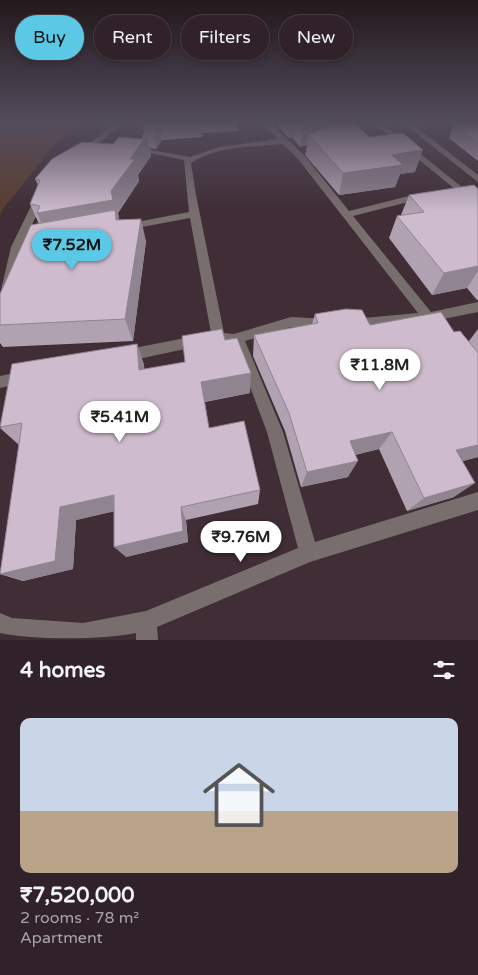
<!DOCTYPE html>
<meta charset="utf-8">
<style>
body{margin:0;font-family:"Varela Round",sans-serif;background:#3c2f34;color:#f1f3f6;height:100vh;display:flex;flex-direction:column;font-size:19px;white-space:nowrap}
*{box-sizing:border-box;margin:0}
p{font-size:16px;color:#a8a4a8}
.icon{flex:none;width:28px;height:28px;fill:none;stroke:currentColor;stroke-width:2;stroke-linecap:round;stroke-linejoin:round}
.map{position:relative;height:640px;overflow:hidden}
.drawer{display:flex;flex-direction:column;background:#302228;flex:1}
.drawer>*{flex:none}
.top-card{position:absolute;left:15px;top:15px;width:449px;height:45px;display:flex;gap:10px}
.price{position:absolute;translate:-50% -42px;padding:0 11px;border-radius:18px;background:#fff;color:#222;font-size:16px;line-height:32px;filter:drop-shadow(0 1px 2px #0008)}
.price::after{content:'';position:absolute;left:50%;top:30px;width:15px;height:11px;margin-left:-8px;background:inherit;clip-path:polygon(0 0,100% 0,50% 100%)}
.price.on{background:#5bc8e6;color:#111}
ul{padding:0;list-style:none}
li{display:grid;align-content:center;gap:10px;height:265px;padding:0 20px}
li span{display:grid;place-items:center;height:155px;border-radius:10px;color:#555}
li>.icon{margin-inline-start:auto}
span .icon{width:90px;height:90px;fill:#fffc;stroke-width:1}
li b{font-size:21px}
h2{display:flex;justify-content:space-between;align-items:center;height:60px;padding:0 20px;font-size:21px}
.pill{padding:0 18px;border-radius:22px;background:#302228;box-shadow:0 2px 8px #0003,0 0 0 1px #4b3f45;font-size:18px;line-height:45px}
.pill.on{background:#5bc8e6;color:#111}
.map>svg:first-child{display:block}
.green{fill:#5c3d2f}
.lines{fill:none;stroke-linecap:round;stroke-linejoin:round}
.street{fill:#796e6e;fill-rule:evenodd}
.wall{fill:#b1a2b1}
.shaded-wall{fill:#908490}
.building{fill:#cebcce;stroke:#908490}
</style>
<div class="map">
<svg width="478" height="640" viewBox="0 0 478 640">
<rect width="100%" height="100%" fill="#402d35"/>
<!-- green -->
<polygon class="green" points="0,123 82,123 54,145 2,210 0,217"/>
<g class="lines">
<!-- street -->
<g class="street">
<polygon points="114,123 122,123 86,155 80,155 80,151"/>
<path d="M262,123h8l34,32 45,56 72,-18 3,1v4l-71,18 78,96 47,-10v10l-40,8 4,7 -2,3c-8,3 -10,-2 -15,-8l-73,7 -4,-2 -2,-3 2,-3 4,-2 66,-6 -120,-154 -15,-15c-30,3 -66,2 -92,19l5,32 28,138 10,1 57,-17 38,2 4,2 2,3 -2,3 -4,2 -38,-2 -46,14 38,91 32,110 163,-50v18l-168,52 -153,65 1,13h-22v-7c-35,7 -103,7 -136,0v-20l12,5 71,5 63,-12 152,-63 -31,-116 -32,-85 -4,-3 -13,-2 -94,20 -5,-2 -2,-4 2,-4 5,-2 87,-17 -21,-115 -64,12 -5,-3 5,-3 63,-12 -5,-52 -53,-11 4,-2 55,10 29,-10 59,-8z"/>
<polygon points="374,123 382,123 478,200 478,208"/>
<polygon points="403,123 411,123 478,175 478,182"/>
<polygon points="41,193 46,196 21,247 6,321 4,324 0,326 0,294 11,247 36,196"/>
<polygon points="24,371 29,373 31,377 29,381 0,388 0,376"/>
</g>
</g>
<!-- wall -->
<g class="wall">
<polygon points="143,123 238,123 238,131 202,133 202,137 162,140 156,149 150,148 151,156 138,175 139,181 118,213 119,220 146,241 133,341 3,347 0,343 0,294 39,224 30,204 38,185 35,179 113,144 143,139 144,135"/>
<polygon points="274,123 355,123 369,137 415,172 400,174 395,187 339,195 305,155 307,145 300,147 293,138 289,138"/>
<polygon points="465,123 478,123 478,161 449,138 454,125 466,124"/>
<polygon points="478,189 478,300 477,300 467,288 432,295 389,238 397,216 401,215 409,195"/>
<polygon points="315,314 370,325 454,332 469,341 478,329 478,457 463,461 454,497 407,511 379,449 355,455 348,477 301,487 285,431 253,356 254,335 312,324"/>
<polygon points="225,340 250,393 205,402 209,428 260,490 258,504 186,520 188,542 126,557 114,511 76,520 73,569 23,581 0,574 19,445 0,428 137,344 144,365 144,369 185,362"/>
</g>
<!-- shaded-wall -->
<g class="shaded-wall">
<polygon points="157,123 160,123 162,140 156,149 153,128"/>
<polygon points="290,123 295,123 293,138 289,138"/>
<polygon points="314,123 340,123 338,131 308,134 307,145 300,147 303,127"/>
<polygon points="147,135 151,156 138,175 139,181 118,213 119,223 47,236 37,213 111,191 130,159"/>
<polygon points="423,150 415,172 400,174 395,187 339,195 343,173 392,155"/>
<polygon points="141,219 146,241 133,341 125,319"/>
<polygon points="478,266 478,271 467,288 432,295 444,273"/>
<polygon points="137,344 144,365 146,391 139,370"/>
<polygon points="251,373 250,393 204,402 201,382"/>
<polygon points="392,432 379,449 341,458 350,441"/>
<polygon points="478,445 478,457 438,467 456,450"/>
<polygon points="358,461 348,477 301,487 307,472"/>
<polygon points="475,483 454,497 407,511 424,498"/>
<polygon points="114,495 125,509 76,520 73,569 23,581 0,574 60,507"/>
<polygon points="181,507 186,520 188,542 126,557 114,547"/>
</g>
<!-- building -->
<g class="building">
<polygon points="143,123 157,123 153,128 143,126"/>
<polygon points="300,123 314,123 303,127"/>
<polygon points="338,123 355,123 369,137 403,133 423,150 392,155 403,165 343,173 308,134 330,127"/>
<polygon points="470,123 478,123 478,143 454,125"/>
<polygon points="143,134 147,135 130,159 135,159 111,191 113,200 37,213 40,206 30,204 40,180 35,179 52,159 82,142 113,144 119,137 143,139"/>
<polygon points="474,185 478,189 478,266 444,273 397,216 424,212 409,195"/>
<polygon points="115,210 116,220 141,219 125,319 0,325 0,294 31,225"/>
<polygon points="346,309 362,310 370,325 441,312 454,332 460,331 478,353 478,445 456,450 475,483 424,498 392,432 350,441 358,461 307,472 289,413 254,335 318,323 315,314"/>
<polygon points="222,329 225,340 237,338 251,373 201,382 209,428 244,421 260,490 181,507 183,531 114,547 114,495 60,507 55,561 0,574 22,423 0,427 12,364 137,344 139,370 185,362 182,336"/>
</g>
<!-- sky -->
<linearGradient id="sky" x2="0" y2="1"><stop stop-color="#23191d"/><stop offset="0.58" stop-color="#534c5c"/><stop offset="1" stop-color="#534c5c" stop-opacity="0"/></linearGradient>
<rect width="478" height="212" fill="url(#sky)"/>
</svg>
<b class="price on" style="left:72px;top:271px">₹7.52M</b>
<b class="price" style="left:380px;top:391px">₹11.8M</b>
<b class="price" style="left:120px;top:443px">₹5.41M</b>
<b class="price" style="left:241px;top:563px">₹9.76M</b>
<div class="top-card">
<a class="pill on">Buy</a>
<a class="pill">Rent</a>
<a class="pill">Filters</a>
<a class="pill">New</a>
</div>
</div>
<section class="drawer">
<h2>4 homes<svg class="icon" aria-label="filters" viewBox="0 0 24 24"><path d="M4 7h16M4 17h16"/><circle cx="9" cy="7" r="2"/><circle cx="15" cy="17" r="2"/></svg></h2>
<ul>
<li><span style="background:linear-gradient(#c9d6e8 60%,#b9a48a 0)"><svg class="icon" aria-label="home" viewBox="0 0 24 24"><path d="M3 11l9-7 9 7M6 9v11h12V9"/></svg></span><div><b>₹7,520,000</b><p>2 rooms · 78 m²</p><p>Apartment</p></div></li>
</ul>
</section>
